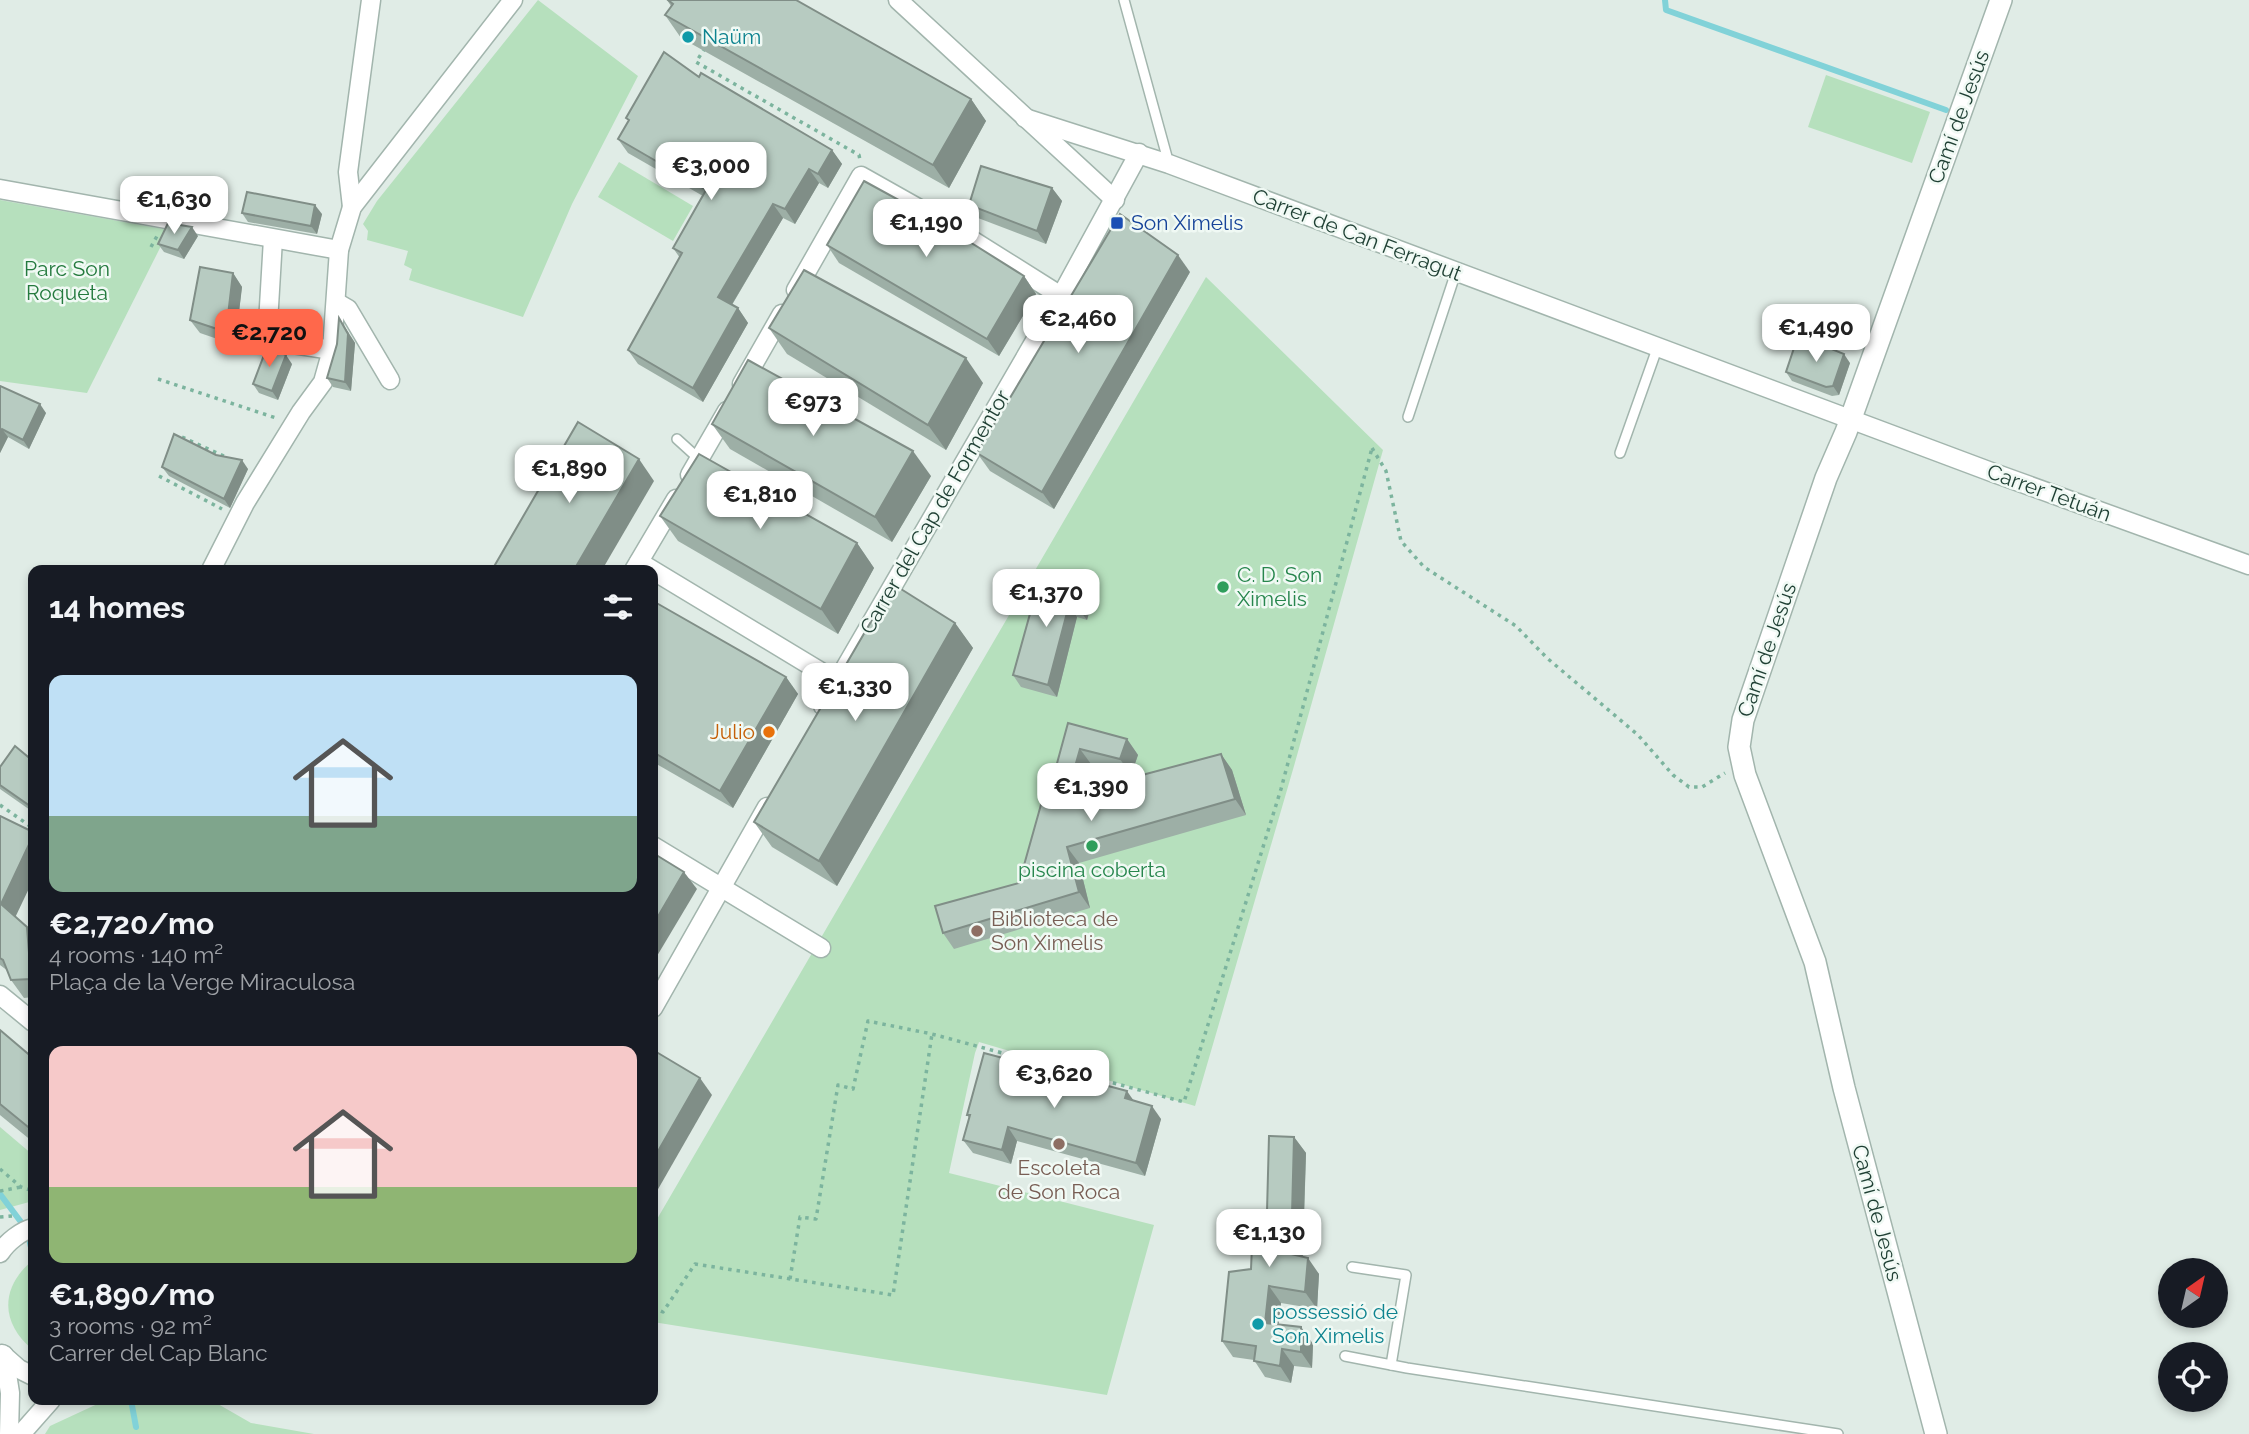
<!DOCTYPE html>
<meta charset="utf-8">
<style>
body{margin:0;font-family:Raleway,sans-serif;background:#20242c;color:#f1f3f6;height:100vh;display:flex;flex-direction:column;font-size:26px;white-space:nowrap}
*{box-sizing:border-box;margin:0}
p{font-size:23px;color:#9ea1a6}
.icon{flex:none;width:38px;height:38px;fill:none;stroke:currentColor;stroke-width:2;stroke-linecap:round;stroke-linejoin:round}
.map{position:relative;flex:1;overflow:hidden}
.drawer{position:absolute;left:28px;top:565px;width:630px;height:840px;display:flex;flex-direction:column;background:#171b24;border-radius:14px;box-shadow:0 4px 10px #0003}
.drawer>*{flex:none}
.needle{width:46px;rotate:34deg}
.controls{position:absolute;left:2158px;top:1258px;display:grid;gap:14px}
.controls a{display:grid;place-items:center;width:70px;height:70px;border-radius:50%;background:#171b24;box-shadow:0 4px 10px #0003;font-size:35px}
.price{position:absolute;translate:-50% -60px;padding:0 16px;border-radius:14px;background:#fff;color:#222;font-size:23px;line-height:46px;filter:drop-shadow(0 2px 4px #0008)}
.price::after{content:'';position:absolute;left:50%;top:42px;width:21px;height:16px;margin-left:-10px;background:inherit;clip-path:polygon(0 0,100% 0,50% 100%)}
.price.selected{background:#ff684b;color:#111}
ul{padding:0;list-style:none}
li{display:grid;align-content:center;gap:14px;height:371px;padding:0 21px}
li span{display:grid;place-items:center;height:217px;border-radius:14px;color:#555}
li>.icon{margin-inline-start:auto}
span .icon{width:126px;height:126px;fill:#fffc;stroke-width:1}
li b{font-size:30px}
h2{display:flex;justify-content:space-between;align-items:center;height:84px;padding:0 21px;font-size:30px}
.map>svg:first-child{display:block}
.green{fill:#b6e0bd}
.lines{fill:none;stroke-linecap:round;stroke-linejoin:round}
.stream{stroke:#81d2d8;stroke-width:6}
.service-casing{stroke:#a2b5ad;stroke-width:12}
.minor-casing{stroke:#a2b5ad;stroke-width:21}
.tertiary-casing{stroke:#a2b5ad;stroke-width:24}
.path{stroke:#7cb49e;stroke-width:3.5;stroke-dasharray:3.5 5;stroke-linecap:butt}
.service{stroke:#fff;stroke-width:9}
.minor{stroke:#fff;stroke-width:18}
.tertiary{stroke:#fff;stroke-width:21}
.wall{fill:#9dafa6}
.shaded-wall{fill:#808e87}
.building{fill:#b7cbc1;stroke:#808e87;stroke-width:2}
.culture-dot{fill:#0f9aa8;stroke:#f0f9f4;stroke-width:2.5}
.transit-dot{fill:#1a4fb4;stroke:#f0f9f4;stroke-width:2.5}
.leisure-dot{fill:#2e9e5b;stroke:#f0f9f4;stroke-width:2.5}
.food-dot{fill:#e8710a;stroke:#f0f9f4;stroke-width:2.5}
.education-dot{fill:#8d6e63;stroke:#f0f9f4;stroke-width:2.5}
.labels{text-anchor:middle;stroke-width:5;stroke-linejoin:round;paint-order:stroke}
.culture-label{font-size:21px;fill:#0d838f;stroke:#f0f9f4;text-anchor:start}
.street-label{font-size:21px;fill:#1e3f33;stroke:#f0f9f4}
.transit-label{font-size:21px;fill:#164399;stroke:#f0f9f4;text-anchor:start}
.park-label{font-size:21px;fill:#247a3e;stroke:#f0f9f4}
.leisure-label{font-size:21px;fill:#27864d;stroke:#f0f9f4;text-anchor:start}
.food-label{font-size:21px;fill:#c56008;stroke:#f0f9f4;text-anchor:end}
.education-label{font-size:21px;fill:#785e54;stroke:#f0f9f4;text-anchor:start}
</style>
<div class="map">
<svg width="2249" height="1434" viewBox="0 0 2249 1434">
<rect width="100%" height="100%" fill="#e0ece6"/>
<!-- green -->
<g class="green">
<polygon points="538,0 638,76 572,204 523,317 409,280 412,269 404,265 408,251 367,240 368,231 363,224 377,201"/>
<polygon points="1826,75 1930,112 1912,163 1808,127"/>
<polygon points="619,162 693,206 673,241 598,197"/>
<polygon points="0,200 169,230 87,393 0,381"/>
<polygon points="1206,277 1383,450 1294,766 1195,1106 979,1042 975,1053 949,1173 1154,1225 1107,1395 653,1322 653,1226"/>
<polygon points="0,1127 33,1155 33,1201 0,1210"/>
<path d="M33,1260v90c-33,-27 -33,-63 0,-90z"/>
<polygon points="106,1400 211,1400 251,1423 314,1434 45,1434 50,1426"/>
</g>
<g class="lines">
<!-- stream -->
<g class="stream">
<polyline points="1665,0 1666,10 1946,110"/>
<polyline points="0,1194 27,1230 33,1256"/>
<polyline points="131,1400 136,1427"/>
</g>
<!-- service casing -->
<g class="service-casing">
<g id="service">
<polyline points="1124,0 1169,164"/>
<polyline points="1408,417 1456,272"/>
<polyline points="677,439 699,459"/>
<polyline points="1620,453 1658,346"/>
<polyline points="1352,1267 1406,1275 1391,1365"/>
<polyline points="1345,1356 1407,1368 1838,1434"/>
</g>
</g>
<!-- minor casing -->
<g class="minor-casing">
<g id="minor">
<polyline points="898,0 1115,200"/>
<polyline points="1025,118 1169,164 1994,473 2249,565"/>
<polyline points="0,189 339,250"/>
<polyline points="352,207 348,172 371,0"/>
<polyline points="273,239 267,340 332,350"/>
<polyline points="796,290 861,176 948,225 1061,296"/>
<polyline points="336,302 348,309 390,380"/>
<polyline points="742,384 782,314"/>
<polyline points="690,475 727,411"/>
<polyline points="639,562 836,681"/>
<polyline points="211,570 245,503 301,412 323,382 332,350 339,250 352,207 513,0"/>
<polyline points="634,570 676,499"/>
<polyline points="823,706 1061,296 1139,153"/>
<polyline points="653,846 821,948"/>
<polyline points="0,995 33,1022"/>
<polyline points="653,1008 767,807"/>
<path d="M0,1253c7,-11 21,-22 33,-25"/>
<polyline points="2,1354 19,1369 33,1376"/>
<polyline points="4,1355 10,1393 9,1434"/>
<polyline points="21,1434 51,1400"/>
</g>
</g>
<!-- tertiary casing -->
<g class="tertiary-casing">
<polyline id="tertiary" points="1936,1434 1844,1088 1815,962 1745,775 1739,747 1743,720 1826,478 1846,432 2001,0"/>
</g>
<!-- path -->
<g class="path">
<polyline points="705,48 696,62 859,155 860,160"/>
<polyline points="151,247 157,236"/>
<polyline points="158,379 276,418"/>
<polyline points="182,437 228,458"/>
<polyline points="1372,448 1386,471 1401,541 1424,567 1516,626 1547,658 1638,735 1673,775 1689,787 1702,787 1725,773"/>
<polyline points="159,476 222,509"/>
<polyline points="0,805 33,828"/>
<polyline points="0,1169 21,1187 33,1191"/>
<polyline points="0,1191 21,1187"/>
<polyline points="0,1217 12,1216"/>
<polyline points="790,1279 800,1217 816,1219 838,1085 853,1089 868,1021 932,1034 1184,1102 1281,789 1372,448"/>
<polyline points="653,1308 663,1312 695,1264 893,1295 932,1034"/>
</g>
<!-- service -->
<use href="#service" class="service"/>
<!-- minor -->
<use href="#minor" class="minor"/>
<!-- tertiary -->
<use href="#tertiary" class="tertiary"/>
</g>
<!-- wall -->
<g class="wall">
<polygon points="667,0 796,0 971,99 986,121 949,188 681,38 665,15 671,6"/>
<polygon points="699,77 832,150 842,164 828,188 819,183 795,224 783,218 732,305 738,308 748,323 703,402 638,364 628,350 680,258 673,248 703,196 628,153 618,139 629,121 626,118"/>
<polygon points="1052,188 1062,201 1046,244 978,218 969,205"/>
<polygon points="242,213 322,214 317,234 248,222"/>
<polygon points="198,236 184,259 164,252 158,244"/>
<polygon points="827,245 1024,276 1036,294 999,356 839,263"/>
<polygon points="1190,272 1054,509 990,471 977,453"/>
<polygon points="233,273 242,287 235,345 200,333 190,320"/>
<polygon points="339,318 355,343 351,391 333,387 327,378 337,344"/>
<polygon points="769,328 983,383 946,450 787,354"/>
<polygon points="1804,348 1850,363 1839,395 1832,396 1792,381 1786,372"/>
<polygon points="292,364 278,400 259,393 253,384"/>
<polygon points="0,386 46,413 29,449 8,437 0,453"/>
<polygon points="712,424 931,476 892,542 730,449"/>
<polygon points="216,455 248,469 230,508 169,476 162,467"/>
<polygon points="660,516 857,543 874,568 838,634 678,541"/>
<polygon points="1085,587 1093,599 1087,620 1077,617 1057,697 1021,687 1013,675 1038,604"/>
<polygon points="653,601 786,677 798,694 733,808 653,762"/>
<polygon points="955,623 973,648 837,886 772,847 754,822"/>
<polygon points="1068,723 1127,739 1138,755 1131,775 1091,764 1084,790 1221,754 1232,770 1246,815 1079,863 1090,908 954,949 943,933 1019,883 1047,800"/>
<polygon points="33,761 33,812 0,789 0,767"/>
<polygon points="0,816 16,917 27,927 33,936 33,997 24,998 11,980 8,971 0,965"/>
<polygon points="0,1030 33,1058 33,1142 0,1115"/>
<polygon points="1133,1100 1161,1119 1145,1176 1017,1141 1011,1164 973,1153 963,1140 969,1118 967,1115"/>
<polygon points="1294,1137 1306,1153 1303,1257 1319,1274 1317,1309 1281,1303 1278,1325 1301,1327 1313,1344 1312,1368 1294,1366 1291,1383 1265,1377 1254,1360 1233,1357 1222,1341 1251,1269 1266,1249"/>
</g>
<!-- shaded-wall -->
<g class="shaded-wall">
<polygon points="971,99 986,121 949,188 933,165"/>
<polygon points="832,150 842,164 828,188 818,174"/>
<polygon points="809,169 819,183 795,224 785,209"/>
<polygon points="1052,188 1062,201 1046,244 1037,231"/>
<polygon points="773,204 783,218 728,311 718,297"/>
<polygon points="315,205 322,214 317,234 311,226"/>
<polygon points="192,227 198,236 184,259 178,250"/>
<polygon points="1178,255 1190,272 1054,509 1042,492"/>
<polygon points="233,273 242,287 235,345 226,332"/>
<polygon points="1024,276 1036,294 999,356 987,339"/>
<polygon points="738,308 748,323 703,402 693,388"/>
<polygon points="339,318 355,343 351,391 345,382"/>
<polygon points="1844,354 1850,363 1839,395 1833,386"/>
<polygon points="286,355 292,364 278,400 272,391"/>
<polygon points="966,358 983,383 946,450 928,425"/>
<polygon points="40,404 46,413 29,449 23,440"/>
<polygon points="2,429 8,437 0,453 0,432"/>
<polygon points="913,451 931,476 892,542 875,517"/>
<polygon points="639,459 654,481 602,570 574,570"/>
<polygon points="242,460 248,469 230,508 224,499"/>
<polygon points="857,543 874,568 838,634 821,609"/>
<polygon points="1085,587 1093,599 1087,620 1078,608"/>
<polygon points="1069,605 1077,617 1057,697 1048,685"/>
<polygon points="955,623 973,648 837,886 819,861"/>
<polygon points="786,677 798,694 733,808 720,791"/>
<polygon points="1127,739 1138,755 1131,775 1120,759"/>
<polygon points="1080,749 1091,764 1078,811 1067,795"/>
<polygon points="1221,754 1232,770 1246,815 1235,799"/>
<polygon points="33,836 33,880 13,922 1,904"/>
<polygon points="1067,847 1079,863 1090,908 1079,892"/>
<polygon points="684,872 697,889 657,956 653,950 653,925"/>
<polygon points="27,927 33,936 33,982 31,979"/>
<polygon points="700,1078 712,1095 653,1198 653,1160"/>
<polygon points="1127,1091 1136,1104 1125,1098"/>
<polygon points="1152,1106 1161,1119 1145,1176 1136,1163"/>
<polygon points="1008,1127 1017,1141 1011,1164 1002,1150"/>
<polygon points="1294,1137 1306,1153 1302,1270 1291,1254"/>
<polygon points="1308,1258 1319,1274 1317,1309 1305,1292"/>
<polygon points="1269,1286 1281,1303 1277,1339 1265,1323"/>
<polygon points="1301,1327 1313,1344 1312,1368 1301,1352"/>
<polygon points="1282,1349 1294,1366 1291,1383 1280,1366"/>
</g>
<!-- building -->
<g class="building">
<polygon points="668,0 796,0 971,99 933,165 665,15 673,4"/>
<polygon points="664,52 699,77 701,73 832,150 818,174 809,169 785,209 773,204 718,297 738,308 693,388 628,350 682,253 673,248 706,190 618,139 629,120 626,118"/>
<polygon points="981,166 1052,188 1037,231 969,205"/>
<polygon points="864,181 930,217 1024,276 987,339 827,245"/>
<polygon points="247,192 315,205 311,226 242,213"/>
<polygon points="1120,214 1178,255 1042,492 977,453"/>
<polygon points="168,223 192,227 178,250 158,244"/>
<polygon points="200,267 233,273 226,332 190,320"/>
<polygon points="804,270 966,358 928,425 769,328"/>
<polygon points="339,318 348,334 345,382 327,378 337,344"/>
<polygon points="1807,339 1844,354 1833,386 1826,387 1786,372 1795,345 1804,348"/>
<polygon points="267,347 286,355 272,391 253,384"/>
<polygon points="748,360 913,451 875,517 712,424"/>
<polygon points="0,386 40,404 23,440 2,429 0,432"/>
<polygon points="578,422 639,459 574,570 492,570"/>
<polygon points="174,434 216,455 242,460 224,499 162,467"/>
<polygon points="699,454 857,543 821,609 660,516"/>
<polygon points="1047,573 1085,587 1078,608 1069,605 1048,685 1013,675 1033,603 1038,604"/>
<polygon points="893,584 955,623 819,861 754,822"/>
<polygon points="653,601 786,677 720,791 653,752"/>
<polygon points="1068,723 1127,739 1120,759 1080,749 1067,795 1221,754 1235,799 1067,847 1079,892 943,933 935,906 1019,883 1042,801 1047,800"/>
<polygon points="15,746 33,761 33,770 31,780 33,782 33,808 0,785 0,767"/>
<polygon points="0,816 33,832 33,836 1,904 27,927 31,979 11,980 3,960 0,958"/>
<polygon points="653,853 684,872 653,925"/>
<polygon points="0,1030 33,1058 33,1131 0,1104"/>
<polygon points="653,1050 700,1078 653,1160"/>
<polygon points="984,1053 1127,1091 1125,1098 1152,1106 1136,1163 1008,1127 1002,1150 963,1140 970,1115 967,1115"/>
<polygon points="1269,1136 1294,1137 1291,1254 1308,1258 1305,1292 1269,1286 1265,1323 1301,1327 1301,1352 1282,1349 1280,1366 1254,1361 1256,1346 1222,1341 1229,1272 1251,1269 1252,1246 1266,1249"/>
</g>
<!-- markers -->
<g class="culture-dot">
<circle cx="688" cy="37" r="7"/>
<circle cx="1258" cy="1324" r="7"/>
</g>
<rect class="transit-dot" x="1110" y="216" width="14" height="14" rx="3.5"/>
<g class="leisure-dot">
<circle cx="1223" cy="587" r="7"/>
<circle cx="1092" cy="846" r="7"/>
</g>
<circle class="food-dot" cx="769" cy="732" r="7"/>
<g class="education-dot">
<circle cx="977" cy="931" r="7"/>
<circle cx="1059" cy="1144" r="7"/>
</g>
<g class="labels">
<!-- culture labels -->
<g class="culture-label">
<text x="702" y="44">Naüm</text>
<text x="1272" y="1319">possessió de<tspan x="1272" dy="24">Son Ximelis</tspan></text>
</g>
<!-- street labels -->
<g class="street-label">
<text transform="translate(1959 117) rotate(-70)" y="7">Camí de Jesús</text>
<text transform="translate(1357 235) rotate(21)" y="7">Carrer de Can Ferragut</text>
<text transform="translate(2049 493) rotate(20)" y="7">Carrer Tetuán</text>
<text transform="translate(935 512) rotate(-60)" y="7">Carrer del Cap de Formentor</text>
<text transform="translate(1767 650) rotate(-71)" y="7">Camí de Jesús</text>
<text transform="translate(1877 1213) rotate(75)" y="7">Camí de Jesús</text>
</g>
<!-- transit labels -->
<g class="transit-label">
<text x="1131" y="230">Son Ximelis</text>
</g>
<!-- park labels -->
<g class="park-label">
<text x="67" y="276">Parc Son<tspan x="67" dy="24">Roqueta</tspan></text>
</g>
<!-- leisure labels -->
<g class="leisure-label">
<text x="1237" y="582">C. D. Son<tspan x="1237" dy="24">Ximelis</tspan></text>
<text x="1092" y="877" text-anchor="middle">piscina coberta</text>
</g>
<!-- food labels -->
<g class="food-label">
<text x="755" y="739">Julio</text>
</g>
<!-- education labels -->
<g class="education-label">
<text x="991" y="926">Biblioteca de<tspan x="991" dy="24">Son Ximelis</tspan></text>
<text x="1059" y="1175" text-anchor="middle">Escoleta<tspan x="1059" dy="24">de Son Roca</tspan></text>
</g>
</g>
</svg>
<div class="controls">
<a><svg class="needle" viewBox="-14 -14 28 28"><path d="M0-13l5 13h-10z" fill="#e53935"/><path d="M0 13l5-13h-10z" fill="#9ea1a6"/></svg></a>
<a><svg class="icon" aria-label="locate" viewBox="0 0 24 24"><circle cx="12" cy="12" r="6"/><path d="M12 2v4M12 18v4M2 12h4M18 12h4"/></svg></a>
</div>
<b class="price" style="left:711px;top:202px">€3,000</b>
<b class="price" style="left:174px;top:236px">€1,630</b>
<b class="price" style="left:926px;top:259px">€1,190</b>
<b class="price" style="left:1078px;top:355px">€2,460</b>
<b class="price" style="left:1816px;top:364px">€1,490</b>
<b class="price selected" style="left:269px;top:369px">€2,720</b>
<b class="price" style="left:813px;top:438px">€973</b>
<b class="price" style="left:569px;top:505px">€1,890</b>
<b class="price" style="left:760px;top:531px">€1,810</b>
<b class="price" style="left:1046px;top:629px">€1,370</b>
<b class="price" style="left:855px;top:723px">€1,330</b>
<b class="price" style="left:1091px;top:823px">€1,390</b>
<b class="price" style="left:1054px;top:1110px">€3,620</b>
<b class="price" style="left:1269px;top:1269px">€1,130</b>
<section class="drawer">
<h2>14 homes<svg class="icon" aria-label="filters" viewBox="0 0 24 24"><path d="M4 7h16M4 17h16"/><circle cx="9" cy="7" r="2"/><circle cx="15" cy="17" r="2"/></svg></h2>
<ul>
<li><span style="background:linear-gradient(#bfe0f5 65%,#7fa58c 0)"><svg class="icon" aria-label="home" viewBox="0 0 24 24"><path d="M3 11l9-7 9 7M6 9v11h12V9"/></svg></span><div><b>€2,720/mo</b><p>4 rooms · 140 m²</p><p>Plaça de la Verge Miraculosa</p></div></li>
<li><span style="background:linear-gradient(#f6c9c9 65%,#8fb573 0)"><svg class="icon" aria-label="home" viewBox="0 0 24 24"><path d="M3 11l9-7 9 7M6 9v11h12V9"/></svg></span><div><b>€1,890/mo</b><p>3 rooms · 92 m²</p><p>Carrer del Cap Blanc</p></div></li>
</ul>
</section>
</div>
